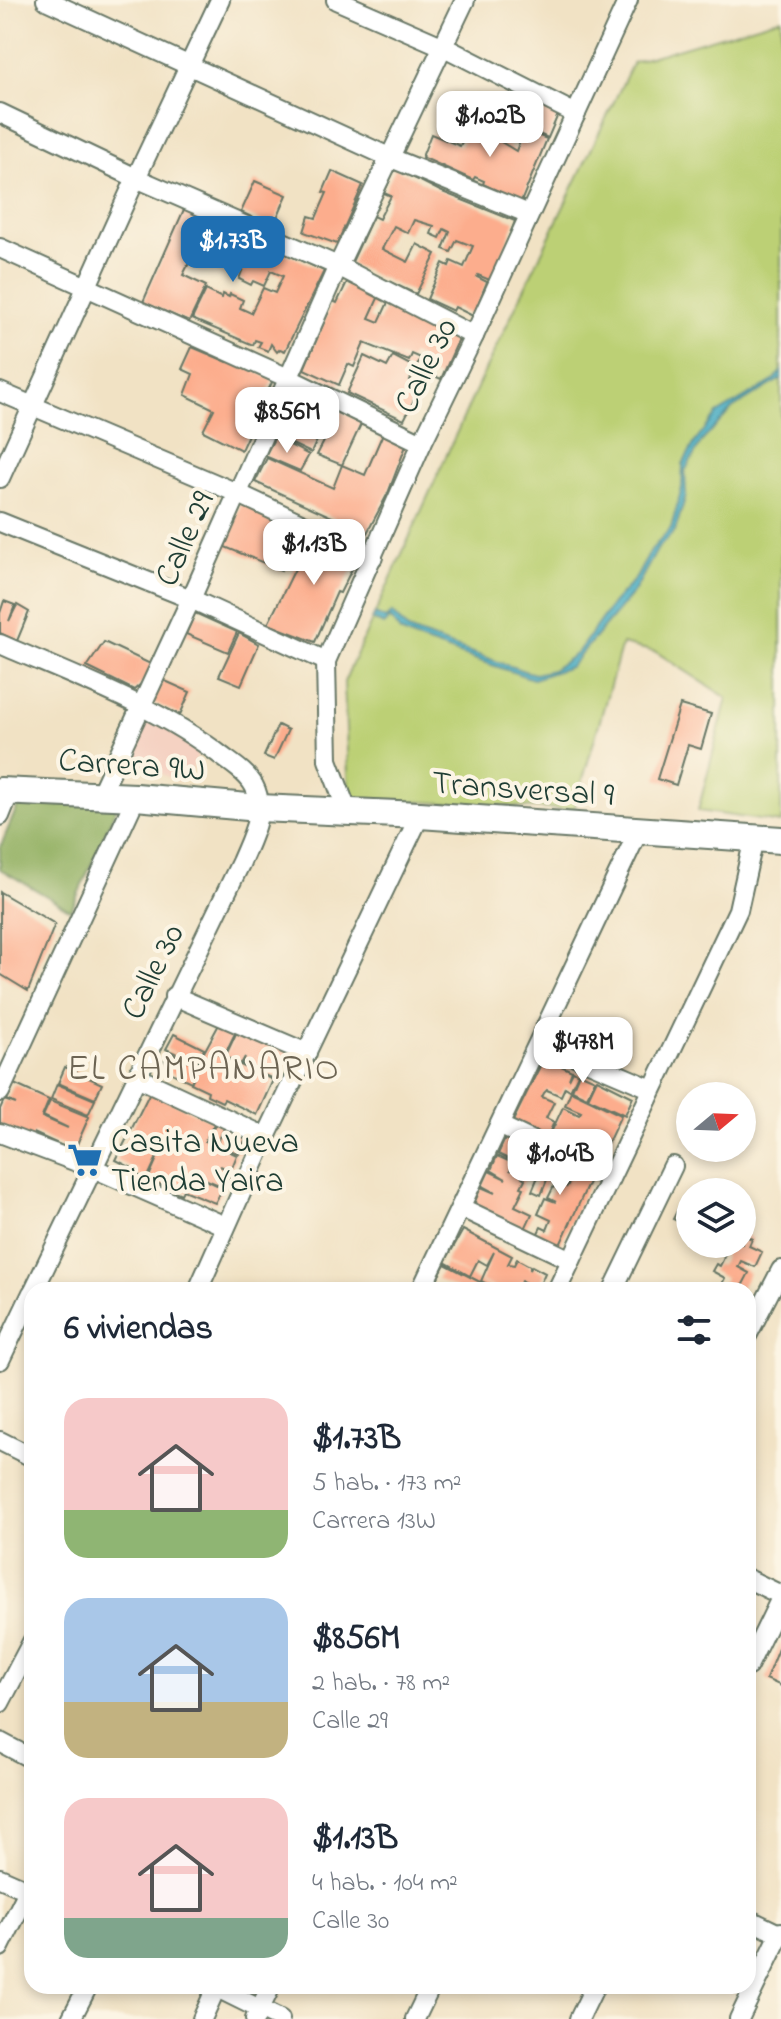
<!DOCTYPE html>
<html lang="es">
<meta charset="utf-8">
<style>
body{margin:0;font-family:"Indie Flower",sans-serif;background:#f6f6f7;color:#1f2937;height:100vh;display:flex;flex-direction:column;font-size:30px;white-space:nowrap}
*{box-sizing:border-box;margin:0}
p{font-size:26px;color:#747a83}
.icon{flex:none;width:44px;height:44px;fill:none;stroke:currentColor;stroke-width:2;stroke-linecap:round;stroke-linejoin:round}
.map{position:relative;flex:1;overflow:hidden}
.side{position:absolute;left:24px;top:1282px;width:732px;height:712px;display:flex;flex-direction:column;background:#fff;border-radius:24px;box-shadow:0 4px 12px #0003}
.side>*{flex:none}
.needle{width:52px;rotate:71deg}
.tools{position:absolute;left:676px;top:1082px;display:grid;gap:16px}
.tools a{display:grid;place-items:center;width:80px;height:80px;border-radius:50%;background:#fff;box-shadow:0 4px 12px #0003;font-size:40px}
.price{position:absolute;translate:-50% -68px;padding:0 18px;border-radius:16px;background:#fff;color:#222;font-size:26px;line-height:52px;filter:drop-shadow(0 2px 4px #0008)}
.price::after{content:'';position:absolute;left:50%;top:48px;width:24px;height:18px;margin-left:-12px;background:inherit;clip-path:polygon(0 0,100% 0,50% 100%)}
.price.active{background:#1f6fb2;color:#fff}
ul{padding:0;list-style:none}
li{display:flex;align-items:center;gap:24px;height:200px;padding:0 40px}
li span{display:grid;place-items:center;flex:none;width:224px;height:160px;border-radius:24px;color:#555}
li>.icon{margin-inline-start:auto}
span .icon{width:96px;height:96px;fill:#fffc;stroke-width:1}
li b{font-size:34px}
h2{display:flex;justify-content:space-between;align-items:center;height:96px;padding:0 40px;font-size:34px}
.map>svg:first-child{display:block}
.built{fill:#f5d2c2}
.green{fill:#bcd074;stroke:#6e8654;stroke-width:2}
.forest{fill:#95b266;stroke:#5a784d;stroke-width:2}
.water{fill:#41a9c1;stroke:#30737a;stroke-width:2}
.building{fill:#fcad8d}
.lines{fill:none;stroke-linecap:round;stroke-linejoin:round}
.street-casing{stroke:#687766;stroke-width:22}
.secondary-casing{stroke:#687766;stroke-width:30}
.street{stroke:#fff;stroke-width:18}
.secondary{stroke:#fff;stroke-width:26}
.labels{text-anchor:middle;stroke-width:8;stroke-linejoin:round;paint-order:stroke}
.street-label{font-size:34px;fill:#1f3d34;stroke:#fcf5e5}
.poi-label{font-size:34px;fill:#1f3d34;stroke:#fcf5e5;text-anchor:start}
.neighbourhood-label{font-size:36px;letter-spacing:2px;fill:#6c6453;stroke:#fcf5e5}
</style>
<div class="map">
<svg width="781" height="2019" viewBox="0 0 781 2019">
<rect width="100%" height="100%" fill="#fcf5e5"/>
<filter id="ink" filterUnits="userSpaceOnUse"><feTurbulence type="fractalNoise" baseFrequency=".0125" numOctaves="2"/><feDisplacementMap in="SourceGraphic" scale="16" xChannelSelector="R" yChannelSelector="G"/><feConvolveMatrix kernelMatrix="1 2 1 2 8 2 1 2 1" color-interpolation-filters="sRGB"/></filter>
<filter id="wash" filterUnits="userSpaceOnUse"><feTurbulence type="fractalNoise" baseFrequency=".006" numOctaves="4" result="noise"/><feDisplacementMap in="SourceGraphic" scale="32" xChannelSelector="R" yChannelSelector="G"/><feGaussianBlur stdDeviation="1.8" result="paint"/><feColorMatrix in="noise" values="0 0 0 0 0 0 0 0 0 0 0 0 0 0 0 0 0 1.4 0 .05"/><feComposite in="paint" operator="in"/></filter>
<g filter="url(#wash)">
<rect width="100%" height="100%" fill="#f1e2c4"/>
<!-- built -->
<polygon class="built" points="146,718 201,746 190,774 183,772 178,782 127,757"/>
<!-- green -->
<polygon class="green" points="781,18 781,823 698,811 727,698 656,652 622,644 574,810 349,798 344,682 480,381 633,62"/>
<!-- forest -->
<polygon class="forest" points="17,794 120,800 71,910 0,869 0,848 18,805"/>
<!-- water -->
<polygon class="water" points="781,371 781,379 732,409 702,441 685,471 686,495 675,531 658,548 634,592 570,667 533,679 413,638 400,632 390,618 384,625 372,620 375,614 386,619 392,613 408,630 418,634 524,671 535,674 552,670 577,653 613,603 636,578 651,550 671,528 682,488 683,464 695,442 717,414 773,381"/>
<g id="blocks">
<!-- building -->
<g class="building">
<polygon points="538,98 560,110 548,138 525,128"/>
<polygon points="471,123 495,135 493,137 516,151 524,130 547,139 521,202 483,184 484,181 475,177 473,180 422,157 431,134 460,146"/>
<polygon points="395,168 440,191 515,221 492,281 478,275 477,277 487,282 473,316 455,307 453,311 427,299 443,263 449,266 451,261 464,267 473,246 457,240 451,252 443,249 450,232 444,229 440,238 431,234 434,226 414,220 408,233 394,226 382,249 408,262 417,244 436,254 416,294 351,264 373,216 379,219 391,196 384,193"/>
<polygon points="332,171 363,185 337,244 304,232 309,216 316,218 327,193 323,192"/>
<polygon points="255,181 287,195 273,227 241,212"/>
<polygon points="185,207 324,271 285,351 280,349 277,352 271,344 268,351 258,347 261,342 255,340 253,345 192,319 206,290 222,298 223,294 229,297 230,294 243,300 240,308 251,313 263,288 275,293 283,276 271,271 264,286 253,281 251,285 239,279 244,266 197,247 183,275 206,286 189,322 143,302"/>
<polygon points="347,282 379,296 369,318 379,322 390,298 462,332 441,379 416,368 421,358 412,354 409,361 364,343 354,367 348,364 339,385 304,369 333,301 337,303"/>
<polygon points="192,347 227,362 228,359 273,380 241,450 203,431 214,409 185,395 193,374 182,369"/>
<polygon points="364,356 387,367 393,356 416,368 410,380 421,386 404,420 347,393"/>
<polygon points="296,389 362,422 342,465 317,455 334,422 326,435 321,432 311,453 275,436"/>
<polygon points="384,431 407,443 388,493 367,533 255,482 267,458 333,488 342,465 365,475"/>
<polygon points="275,437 309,455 300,471 265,456"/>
<polygon points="242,501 291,518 279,544 292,550 281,570 225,547"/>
<polygon points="313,532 360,553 340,593 337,592 315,642 268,624"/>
<polygon points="4,601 15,605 9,621 17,605 29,612 17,641 0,633 0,613"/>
<polygon points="195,613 237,632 228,652 186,634"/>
<polygon points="239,633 259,644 241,685 219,676"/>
<polygon points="104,642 159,668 134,690 87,667"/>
<polygon points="163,680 190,692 180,715 153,702"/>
<polygon points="680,705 711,714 701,749 688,745 676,785 657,779"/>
<polygon points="278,725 288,730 274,760 264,756"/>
<polygon points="0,892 55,924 28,991 0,974"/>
<polygon points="223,1017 239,1025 224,1056 214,1052 224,1057 220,1065 225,1058 273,1080 257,1115 224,1099 222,1102 207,1095 208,1091 191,1083 195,1074 191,1082 161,1068 168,1052 197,1065"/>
<polygon points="240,1025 294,1050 286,1067 280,1064 273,1079 242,1065 245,1057 241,1064 225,1057"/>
<polygon points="174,1034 204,1049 197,1063 166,1049"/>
<polygon points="544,1058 572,1071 569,1079 573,1071 578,1074 570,1090 565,1087 561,1096 547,1090 544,1093 542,1097 554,1102 546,1118 554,1122 547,1138 512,1123"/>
<polygon points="65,1067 102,1084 95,1099 58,1083"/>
<polygon points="579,1073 595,1080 587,1097 572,1090"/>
<polygon points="597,1079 633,1097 625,1115 588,1098"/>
<polygon points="14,1084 49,1100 42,1117 68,1128 43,1116 50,1101 89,1117 74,1151 34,1133 31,1140 0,1124 0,1109 4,1100 16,1104 7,1100"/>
<polygon points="57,1084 95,1100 88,1115 51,1099"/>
<polygon points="571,1091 621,1115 598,1164 547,1141 563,1107 579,1115 581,1112 565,1105"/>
<polygon points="150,1092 215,1122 205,1141 216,1146 207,1140 216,1123 225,1127 216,1146 225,1149 224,1153 226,1150 237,1155 231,1170 220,1166 231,1172 224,1187 202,1178 223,1188 215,1203 183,1190 181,1194 148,1179 165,1140 147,1179 137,1175 138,1171 116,1160"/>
<polygon points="234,1133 246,1138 239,1154 226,1148"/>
<polygon points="505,1139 538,1154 531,1170 498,1154"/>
<polygon points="540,1153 556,1160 550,1173 557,1162 575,1171 566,1188 576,1172 590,1180 560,1245 537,1235 541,1227 547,1230 551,1220 538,1214 545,1198 556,1202 548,1198 556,1182 533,1169"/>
<polygon points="497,1156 513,1163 510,1171 514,1163 526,1169 522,1177 525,1179 521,1187 524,1188 515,1206 532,1214 525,1229 474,1204 481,1187 495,1193 482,1186 489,1171 506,1179 491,1170"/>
<polygon points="539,1174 548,1177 541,1195 532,1191"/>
<polygon points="681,1203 690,1207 690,1227 673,1219"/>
<polygon points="463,1230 512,1256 508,1264 514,1265 517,1259 530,1266 530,1270 532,1266 545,1273 538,1289 522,1281 517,1290 499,1290 481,1281 494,1252 487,1265 478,1260 470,1276 445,1262"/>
<polygon points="742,1234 752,1239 749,1246 762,1252 755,1267 741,1261 738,1267 749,1273 740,1290 719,1290 725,1278 712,1271 716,1264 720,1266 723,1260 725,1253 722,1251 725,1244 742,1244"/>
<polygon points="445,1264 480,1282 494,1290 459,1290 437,1279"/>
<polygon points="781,1641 781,1686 766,1679"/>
</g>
</g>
</g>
<g filter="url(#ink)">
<use href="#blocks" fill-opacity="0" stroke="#687766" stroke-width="2"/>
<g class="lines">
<!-- street casing -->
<g class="street-casing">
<g id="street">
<polyline points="46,0 391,158 529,214"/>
<polyline points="336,0 444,47 576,114"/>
<polyline points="0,113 136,178 338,266 474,336"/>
<polyline points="0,248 288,378 422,443"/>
<polyline points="0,392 237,493 373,557"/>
<polyline points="0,478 136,178 220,0"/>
<polyline points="0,522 191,599 326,661"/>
<path d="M0,644c76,33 157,62 223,113 11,8 25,17 31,29 13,24 -4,54 -13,76l-207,428"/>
<polyline points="99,797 191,599 338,266 465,0"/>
<polyline points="348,813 328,760 326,661 422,443 474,336 628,0"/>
<polyline points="0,816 10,791"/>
<polyline points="174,996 307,1053"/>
<polyline points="540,1041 652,1089"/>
<polyline points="137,1077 266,1137"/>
<polyline points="0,1092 136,797"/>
<polyline points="501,1126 610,1178"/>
<polyline points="0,1133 93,1168 225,1226"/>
<polyline points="462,1208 571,1260"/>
<polyline points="198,1290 266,1137 420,815"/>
<polyline points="421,1290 638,832"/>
<polyline points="557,1290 738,910 754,838"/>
<polyline points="613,1290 673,1166"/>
<polyline points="748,1334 781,1270"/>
<polyline points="0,1360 32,1293"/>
<polyline points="0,1441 32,1457"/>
<polyline points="748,1579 781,1595"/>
<polyline points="748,1666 781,1598"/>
<polyline points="0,1703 32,1642"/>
<polyline points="0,1742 32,1759"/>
<polyline points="0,1878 32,1892"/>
<polyline points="748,1919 781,1935"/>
<polyline points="0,1947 28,1891"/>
<polyline points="213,1986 280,2019"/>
<polyline points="71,2019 88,1986"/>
<polyline points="202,2019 217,1986"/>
<polyline points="255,2019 271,1986"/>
<polyline points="415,2019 431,1986"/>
<polyline points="579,2019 595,1986"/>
<polyline points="739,2019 781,1932"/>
</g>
</g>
<!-- secondary casing -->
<g class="secondary-casing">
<polyline id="secondary" points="0,791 136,797 259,808 420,815 781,840"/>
</g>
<!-- street -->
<use href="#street" class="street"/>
<!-- secondary -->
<use href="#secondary" class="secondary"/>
</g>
</g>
<!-- icons -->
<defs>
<g id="supermarket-bare" transform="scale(2.76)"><path d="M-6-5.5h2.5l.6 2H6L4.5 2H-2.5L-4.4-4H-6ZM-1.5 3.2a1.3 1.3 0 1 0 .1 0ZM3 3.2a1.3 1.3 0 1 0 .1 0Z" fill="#1f6fb2" stroke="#fcf5e5" stroke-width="2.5" paint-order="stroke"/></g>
</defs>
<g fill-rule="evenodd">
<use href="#supermarket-bare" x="85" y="1160"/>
</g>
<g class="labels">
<!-- street labels -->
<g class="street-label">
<text transform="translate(424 365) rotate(-64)" y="12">Calle 30</text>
<text transform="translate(183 538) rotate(-66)" y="12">Calle 29</text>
<text transform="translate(132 763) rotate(4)" y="12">Carrera 9W</text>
<text transform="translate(523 787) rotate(4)" y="12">Transversal 9</text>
<text transform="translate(151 971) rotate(-64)" y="12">Calle 30</text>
</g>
<!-- poi labels -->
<g class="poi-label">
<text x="111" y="1152">Casita Nueva<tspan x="111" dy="39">Tienda Yaira</tspan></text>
</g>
<!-- neighbourhood labels -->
<g class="neighbourhood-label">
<text x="204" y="1079">EL CAMPANARIO</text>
</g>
</g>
</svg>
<div class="tools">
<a><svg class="needle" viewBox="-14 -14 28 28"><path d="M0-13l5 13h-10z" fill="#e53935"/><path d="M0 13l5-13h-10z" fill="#747a83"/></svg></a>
<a><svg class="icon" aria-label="layers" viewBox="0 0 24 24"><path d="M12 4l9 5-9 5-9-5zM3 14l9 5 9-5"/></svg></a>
</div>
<b class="price" style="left:490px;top:159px">$1.02B</b>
<b class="price active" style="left:233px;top:284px">$1.73B</b>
<b class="price" style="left:287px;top:455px">$856M</b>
<b class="price" style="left:314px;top:587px">$1.13B</b>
<b class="price" style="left:583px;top:1085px">$478M</b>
<b class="price" style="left:560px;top:1197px">$1.04B</b>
<section class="side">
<h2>6 viviendas<svg class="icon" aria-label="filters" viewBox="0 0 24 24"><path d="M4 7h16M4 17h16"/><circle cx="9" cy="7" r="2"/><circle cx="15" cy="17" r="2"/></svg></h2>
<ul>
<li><span style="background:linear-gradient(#f6c9c9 70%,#8fb573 0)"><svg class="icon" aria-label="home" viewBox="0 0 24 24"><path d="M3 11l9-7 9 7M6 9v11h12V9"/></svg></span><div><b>$1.73B</b><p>5 hab. · 173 m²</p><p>Carrera 13W</p></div></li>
<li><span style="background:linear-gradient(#a9c7e8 65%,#c2b280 0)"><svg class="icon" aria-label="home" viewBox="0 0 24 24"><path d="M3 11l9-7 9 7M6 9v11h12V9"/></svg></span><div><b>$856M</b><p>2 hab. · 78 m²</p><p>Calle 29</p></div></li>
<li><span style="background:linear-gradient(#f6c9c9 75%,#7fa58c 0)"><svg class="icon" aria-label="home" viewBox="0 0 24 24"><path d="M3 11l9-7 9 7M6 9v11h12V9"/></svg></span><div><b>$1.13B</b><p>4 hab. · 104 m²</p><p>Calle 30</p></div></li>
</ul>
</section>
</div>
